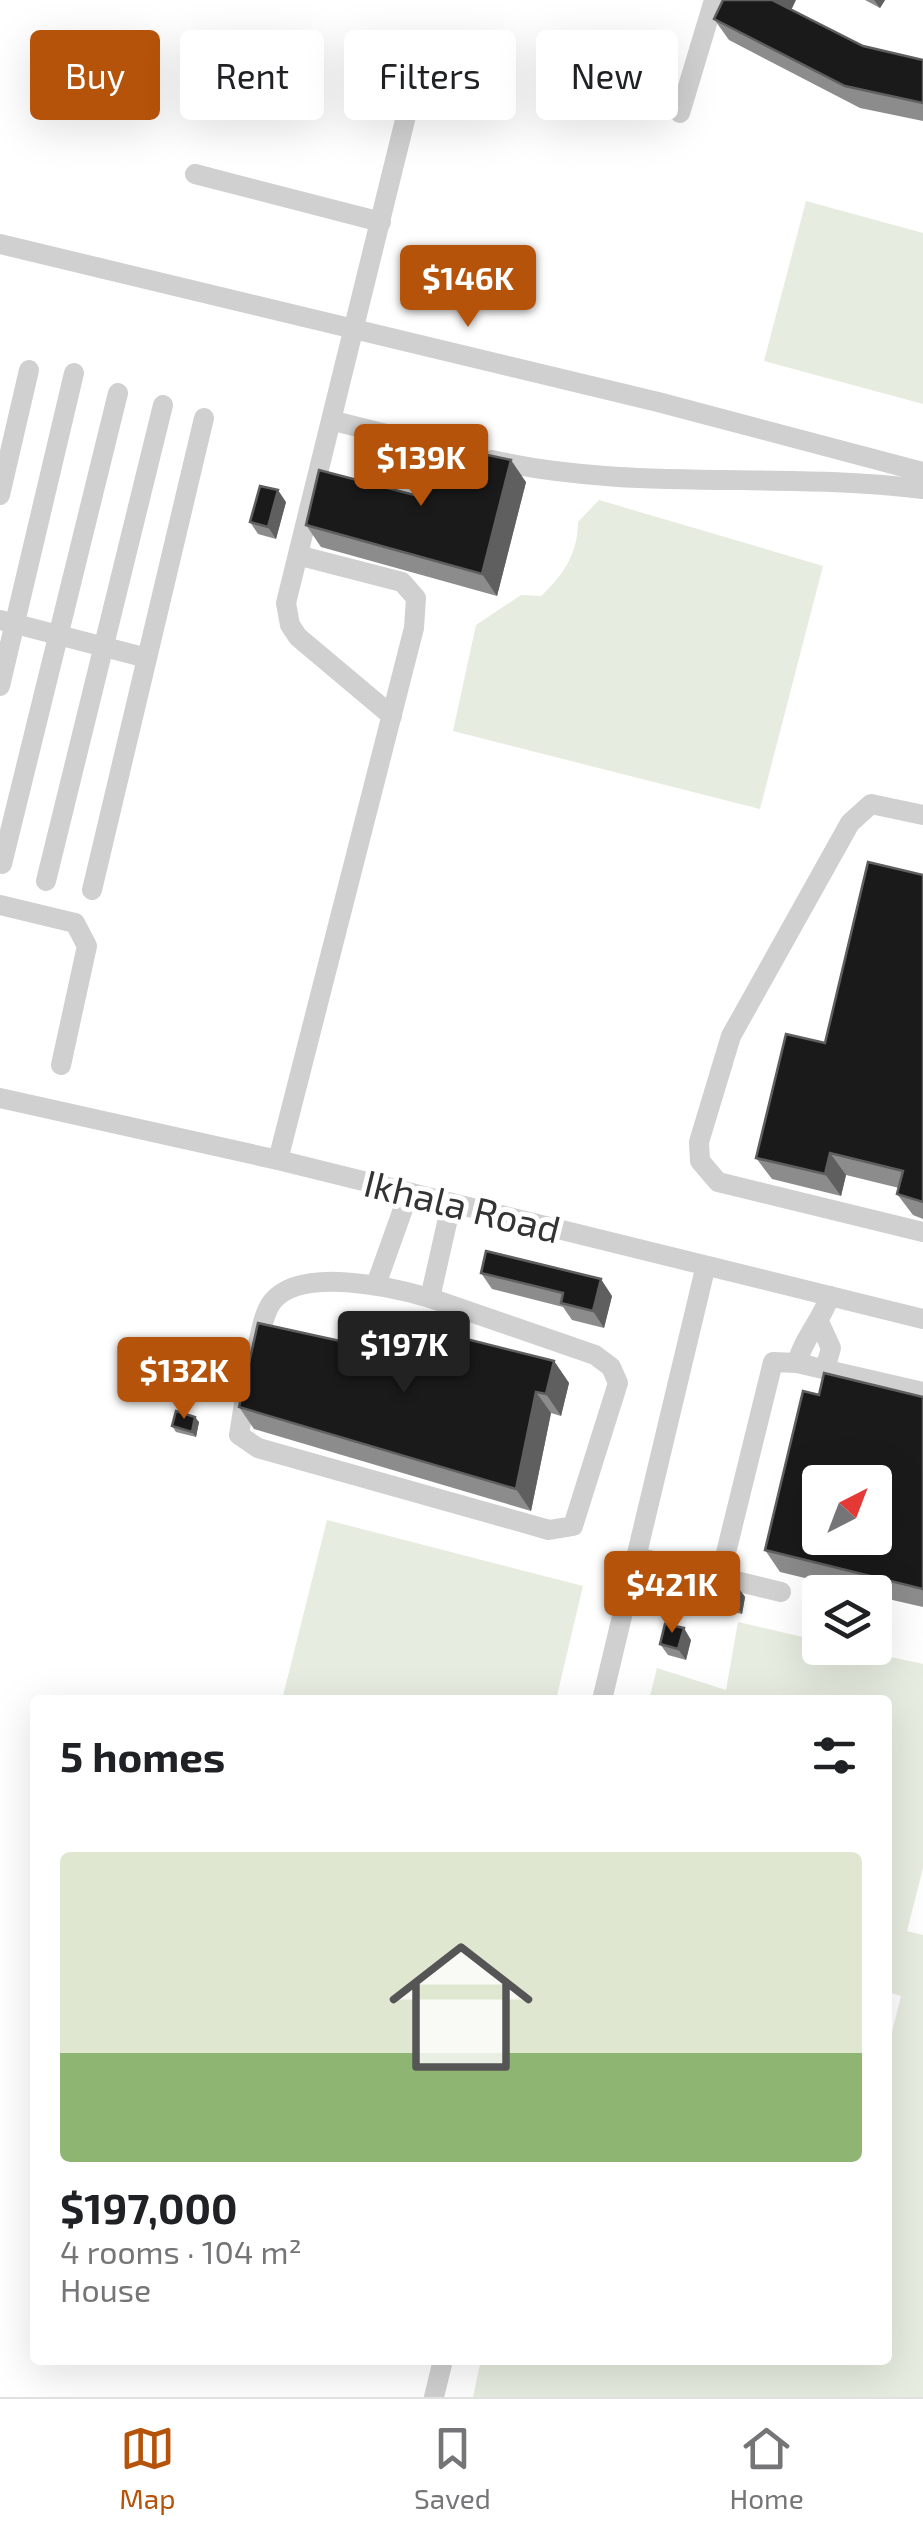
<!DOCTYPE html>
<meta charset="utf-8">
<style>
body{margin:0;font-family:"Exo 2",sans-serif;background:#f2f2f2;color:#202124;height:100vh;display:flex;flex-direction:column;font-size:38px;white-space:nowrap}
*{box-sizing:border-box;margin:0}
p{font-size:32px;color:#757577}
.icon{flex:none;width:55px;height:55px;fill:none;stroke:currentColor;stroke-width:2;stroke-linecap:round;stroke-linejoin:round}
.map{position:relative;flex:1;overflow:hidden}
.details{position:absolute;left:30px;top:1695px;width:862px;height:670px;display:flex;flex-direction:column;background:#fff;border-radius:10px;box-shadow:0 10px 40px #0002}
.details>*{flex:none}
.banner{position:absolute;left:30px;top:30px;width:865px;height:90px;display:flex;gap:20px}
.needle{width:65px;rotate:42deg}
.buttons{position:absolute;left:802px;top:1465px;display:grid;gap:20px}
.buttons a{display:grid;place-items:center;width:90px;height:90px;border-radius:10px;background:#fff;box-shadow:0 10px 40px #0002;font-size:50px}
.price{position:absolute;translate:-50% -85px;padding:0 22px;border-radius:10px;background:#b45309;color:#fff;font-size:32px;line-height:65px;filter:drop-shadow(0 2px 5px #0008)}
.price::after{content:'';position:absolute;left:50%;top:60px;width:30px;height:22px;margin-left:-15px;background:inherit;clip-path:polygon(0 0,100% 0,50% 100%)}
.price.current{background:#222;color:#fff}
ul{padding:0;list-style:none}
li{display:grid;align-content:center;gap:20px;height:530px;padding:0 30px}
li+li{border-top:2px solid #e0e0e0}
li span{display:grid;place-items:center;height:310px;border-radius:10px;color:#555}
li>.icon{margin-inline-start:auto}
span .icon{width:180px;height:180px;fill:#fffc;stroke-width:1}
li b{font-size:42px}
h2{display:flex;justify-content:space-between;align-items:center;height:120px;padding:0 30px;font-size:42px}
.chip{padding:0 35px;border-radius:10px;background:#fff;box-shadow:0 10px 40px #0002;font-size:35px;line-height:90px}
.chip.current{background:#b45309;color:#fff}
.tab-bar{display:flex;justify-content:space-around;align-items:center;height:140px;border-top:2px solid #e0e0e0;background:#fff;font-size:28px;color:#757577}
.tab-bar a{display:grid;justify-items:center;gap:5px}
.tab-bar .current{color:#b45309}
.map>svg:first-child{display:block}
.green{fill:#e6ecdf}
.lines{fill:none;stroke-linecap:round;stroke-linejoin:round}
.minor{stroke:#d0d0d0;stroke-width:20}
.wall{fill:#8c8c8c}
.shaded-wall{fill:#5f5f5f}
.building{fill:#1a1a1a;stroke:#5f5f5f;stroke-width:2.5;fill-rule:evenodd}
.labels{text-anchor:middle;stroke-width:10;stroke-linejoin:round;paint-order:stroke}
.street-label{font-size:38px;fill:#333;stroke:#fff}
</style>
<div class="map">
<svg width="923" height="2397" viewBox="0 0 923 2397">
<rect width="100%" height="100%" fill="#fff"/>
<!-- green -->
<g class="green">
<polygon points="806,201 923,233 923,404 764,361"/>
<path d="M599,500l224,66 -63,243 -307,-78 23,-106 45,-30 20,1c22,-20 37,-43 37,-74z"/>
<polygon points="327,1520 583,1586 556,1700 282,1700"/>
<polygon points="738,1622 820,1641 820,1648 850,1648 923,1664 923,1868 907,1931 923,1935 923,2397 473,2397 481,2360 888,2360 888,2048 901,1996 888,1992 888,1700 649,1700 657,1668 726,1690"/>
</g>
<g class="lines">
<!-- minor -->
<g class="minor">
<polyline points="680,113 714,0"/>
<polyline points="195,174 381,222"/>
<polyline points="0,244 658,402 923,472"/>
<polyline points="334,421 454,451"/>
<path d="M492,460c140,32 289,11 431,29"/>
<polyline points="0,495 29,370"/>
<polyline points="0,620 147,658"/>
<polyline points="0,686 74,373"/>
<polyline points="392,716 298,637 290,625 286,603 421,55"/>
<polyline points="923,815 871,804 850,823 731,1036 699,1142 700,1161 718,1182 923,1232"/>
<polyline points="2,864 118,393"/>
<polyline points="46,881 163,405"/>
<polyline points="92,890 204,418"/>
<polyline points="0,905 75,923 87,946 61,1065"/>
<polyline points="0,1098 278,1160 923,1319"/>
<polyline points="278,1160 414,628 416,598 402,582 301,556"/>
<polyline points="377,1282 408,1195"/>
<polyline points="820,1324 831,1348 825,1369"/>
<path d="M257,1347c4,-14 6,-33 15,-45 28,-36 120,-15 158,-4"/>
<path d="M797,1363c7,-26 24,-42 33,-67"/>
<polyline points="247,1385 239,1435 258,1448 549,1530 573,1526 618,1383 611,1367 595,1355 430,1298 451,1205"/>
<polyline points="637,1557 781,1592"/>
<polyline points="720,1577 773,1362 797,1363 923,1392"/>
<polyline points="602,1700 705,1269"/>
<polyline points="434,2397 443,2360"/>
</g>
</g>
<!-- wall -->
<g class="wall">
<polygon points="865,0 885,0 880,8"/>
<polygon points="792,10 863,46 923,60 923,121 860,108 729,40 714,19"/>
<polygon points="526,482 497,596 321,547 306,525 418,496"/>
<polygon points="286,502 276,539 258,534 250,522"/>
<polygon points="923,874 923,1219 913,1215 897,1194 899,1188 846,1175 841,1196 772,1179 756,1158"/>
<polygon points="481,1273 612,1296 604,1328 572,1320 563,1307 492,1289"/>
<polygon points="382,1339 396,1358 406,1361 554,1361 569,1383 561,1416 551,1413 531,1511 254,1429 239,1407 340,1341"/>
<polygon points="819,1395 923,1397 923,1607 875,1596 875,1592 863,1592 780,1572 765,1550"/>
<polygon points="199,1422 196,1437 176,1432 172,1426"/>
<polygon points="737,1586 745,1597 742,1614 711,1607 703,1596"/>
<polygon points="691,1640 686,1660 668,1655 660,1644"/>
</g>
<!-- shaded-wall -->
<g class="shaded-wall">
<polygon points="772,0 796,0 786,21"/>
<polygon points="874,0 885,0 880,8"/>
<polygon points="511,460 526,482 497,596 482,574"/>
<polygon points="278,490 286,502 276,539 268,527"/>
<polygon points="830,1153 846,1175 841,1196 825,1174"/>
<polygon points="601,1279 612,1296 604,1328 593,1311"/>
<polygon points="382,1339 398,1361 379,1354"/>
<polygon points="554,1361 569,1383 561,1416 546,1394"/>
<polygon points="536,1392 551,1413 531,1511 516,1489"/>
<polygon points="195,1417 199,1422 196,1437 192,1432"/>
<polygon points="737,1586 745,1597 742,1614 734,1603"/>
<polygon points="684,1628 691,1640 686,1660 678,1649"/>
</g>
<!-- building -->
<g class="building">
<polygon points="723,0 772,0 863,46 923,60 923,103 845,86 714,19"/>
<polygon points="431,443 511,460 482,574 306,525 319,470 418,496"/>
<polygon points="260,486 278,490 268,527 250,522"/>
<polygon points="868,862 923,875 923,874 923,1202 897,1194 903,1171 830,1153 825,1174 756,1158 786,1034 825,1043"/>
<polygon points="486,1251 601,1279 593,1311 561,1303 563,1293 481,1273"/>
<polygon points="258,1323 340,1341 343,1329 382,1339 379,1354 406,1361 415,1326 554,1361 546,1394 536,1392 516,1489 239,1407"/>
<path d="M824,1373l99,24v192l-158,-39 38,-159 16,4zM820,1482h55v56h-55z"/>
<polygon points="176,1411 195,1417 192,1432 172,1426"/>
<polygon points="706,1579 737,1586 734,1603 703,1596"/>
<polygon points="665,1624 684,1628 678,1649 660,1644"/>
</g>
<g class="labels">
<!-- street labels -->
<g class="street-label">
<text transform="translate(462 1207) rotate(14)" y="13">Ikhala Road</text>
</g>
</g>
</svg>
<div class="buttons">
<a><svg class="needle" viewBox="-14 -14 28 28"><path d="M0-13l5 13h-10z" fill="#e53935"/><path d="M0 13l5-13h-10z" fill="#757577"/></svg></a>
<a><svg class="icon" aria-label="layers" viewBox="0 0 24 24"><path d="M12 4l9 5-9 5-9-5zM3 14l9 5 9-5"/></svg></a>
</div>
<b class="price" style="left:468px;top:330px">$146K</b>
<b class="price" style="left:421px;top:509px">$139K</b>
<b class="price current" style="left:404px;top:1396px">$197K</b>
<b class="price" style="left:184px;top:1422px">$132K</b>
<b class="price" style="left:672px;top:1636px">$421K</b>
<div class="banner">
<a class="chip current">Buy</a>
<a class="chip">Rent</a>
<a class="chip">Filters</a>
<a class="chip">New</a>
</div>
<section class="details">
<h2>5 homes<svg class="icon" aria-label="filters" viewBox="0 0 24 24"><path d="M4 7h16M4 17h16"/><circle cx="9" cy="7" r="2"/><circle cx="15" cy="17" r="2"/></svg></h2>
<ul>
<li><span style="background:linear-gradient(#dfe7d0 65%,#8fb573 0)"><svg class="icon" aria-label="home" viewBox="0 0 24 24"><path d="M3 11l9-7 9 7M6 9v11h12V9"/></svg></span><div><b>$197,000</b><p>4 rooms · 104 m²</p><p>House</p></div></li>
</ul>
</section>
</div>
<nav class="tab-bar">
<a class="current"><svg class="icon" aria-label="map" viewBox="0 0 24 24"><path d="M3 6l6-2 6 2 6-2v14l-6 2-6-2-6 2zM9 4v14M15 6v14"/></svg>Map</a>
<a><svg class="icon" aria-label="saved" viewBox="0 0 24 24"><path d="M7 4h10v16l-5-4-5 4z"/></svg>Saved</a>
<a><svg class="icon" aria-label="home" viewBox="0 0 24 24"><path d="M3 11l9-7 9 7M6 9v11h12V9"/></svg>Home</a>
</nav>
